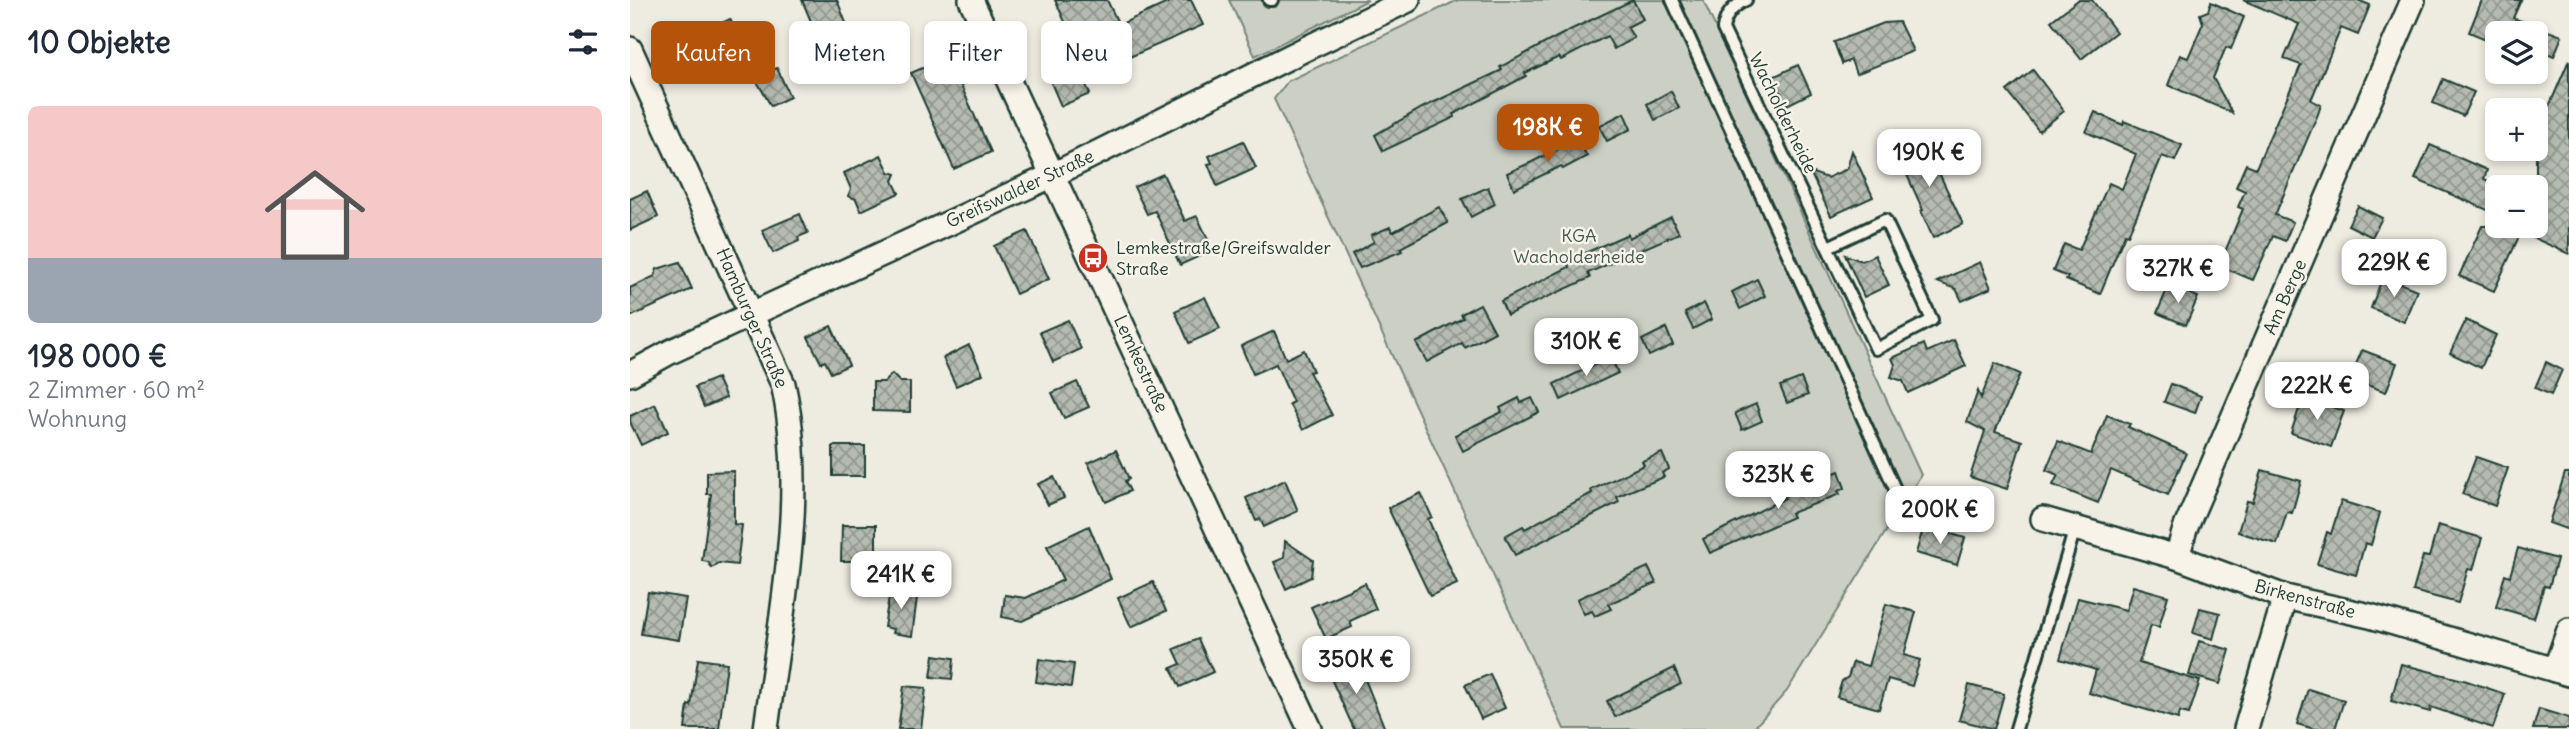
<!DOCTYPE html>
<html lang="de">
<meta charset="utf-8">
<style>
body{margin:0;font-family:Delius,sans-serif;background:#f6f6f7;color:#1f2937;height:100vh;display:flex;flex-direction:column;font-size:26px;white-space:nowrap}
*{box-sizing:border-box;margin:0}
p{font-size:23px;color:#747a83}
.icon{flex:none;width:38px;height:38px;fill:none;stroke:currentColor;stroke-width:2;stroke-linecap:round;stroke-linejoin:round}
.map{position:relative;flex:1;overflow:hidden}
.sheet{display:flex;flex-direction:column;background:#fff;width:630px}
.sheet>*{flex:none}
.banner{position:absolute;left:21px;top:21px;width:665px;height:63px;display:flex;gap:14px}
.tools{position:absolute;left:1855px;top:21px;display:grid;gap:14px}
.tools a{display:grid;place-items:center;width:63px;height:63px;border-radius:10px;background:#fff;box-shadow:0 4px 10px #0003;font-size:35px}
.price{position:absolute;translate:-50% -60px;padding:0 16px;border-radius:14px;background:#fff;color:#222;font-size:23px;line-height:46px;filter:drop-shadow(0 2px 4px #0008)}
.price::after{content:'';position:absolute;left:50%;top:42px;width:21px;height:16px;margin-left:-10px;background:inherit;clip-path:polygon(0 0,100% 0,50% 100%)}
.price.selected{background:#b45309;color:#fff}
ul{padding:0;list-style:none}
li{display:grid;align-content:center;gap:14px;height:371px;padding:0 28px}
li span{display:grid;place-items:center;height:217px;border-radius:10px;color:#555}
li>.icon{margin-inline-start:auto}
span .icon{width:126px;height:126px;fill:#fffc;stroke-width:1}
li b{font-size:30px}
h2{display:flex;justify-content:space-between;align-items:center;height:84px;padding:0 28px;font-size:30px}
.tag{padding:0 24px;border-radius:10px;background:#fff;box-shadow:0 4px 10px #0003;font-size:24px;line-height:63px}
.tag.selected{background:#b45309;color:#fff}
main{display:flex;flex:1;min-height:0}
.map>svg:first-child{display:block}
.green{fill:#cccfc4;stroke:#76867c;stroke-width:2}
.building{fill:url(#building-cross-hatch);stroke:#1f3d34;stroke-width:2}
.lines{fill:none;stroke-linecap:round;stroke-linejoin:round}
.service-casing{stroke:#1f3d34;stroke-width:16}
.minor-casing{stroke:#1f3d34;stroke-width:28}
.service{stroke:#f7f3e8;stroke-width:10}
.minor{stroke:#f7f3e8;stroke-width:23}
.labels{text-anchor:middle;stroke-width:5;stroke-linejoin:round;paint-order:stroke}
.street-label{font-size:18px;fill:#1f3d34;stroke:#f7f3e8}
.park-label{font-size:18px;fill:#425a51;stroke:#f7f3e8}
.poi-label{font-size:18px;fill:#1f3d34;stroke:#f7f3e8;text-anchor:start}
</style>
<main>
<section class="sheet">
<h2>10 Objekte<svg class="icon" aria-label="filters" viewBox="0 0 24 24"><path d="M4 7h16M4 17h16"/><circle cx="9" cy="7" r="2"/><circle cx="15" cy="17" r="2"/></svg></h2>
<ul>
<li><span style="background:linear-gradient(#f6c9c9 70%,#9aa5b1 0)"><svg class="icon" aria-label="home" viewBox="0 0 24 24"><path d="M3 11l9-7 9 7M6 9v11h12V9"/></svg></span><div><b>198 000 €</b><p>2 Zimmer · 60 m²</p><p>Wohnung</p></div></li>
</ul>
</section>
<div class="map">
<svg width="1939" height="729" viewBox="0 0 1939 729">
<defs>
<pattern id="building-cross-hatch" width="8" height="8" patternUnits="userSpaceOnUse" patternTransform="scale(1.75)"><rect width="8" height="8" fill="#b5bbb0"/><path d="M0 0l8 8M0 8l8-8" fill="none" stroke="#939990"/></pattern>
</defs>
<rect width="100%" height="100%" fill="#eeece1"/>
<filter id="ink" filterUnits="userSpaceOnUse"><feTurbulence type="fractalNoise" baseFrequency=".0143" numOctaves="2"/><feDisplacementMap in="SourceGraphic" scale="14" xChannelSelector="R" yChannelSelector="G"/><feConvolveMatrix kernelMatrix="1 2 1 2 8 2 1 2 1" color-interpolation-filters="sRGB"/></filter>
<g filter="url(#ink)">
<!-- green -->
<g class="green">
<polygon points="599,0 738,0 625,56"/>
<polygon points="828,0 1073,0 1291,475 1157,691 1123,729 934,729 644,99 658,81"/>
</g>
<!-- building -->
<g class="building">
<polygon points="172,0 207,0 234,69 217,76 214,67 205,71 196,48 193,50"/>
<polygon points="425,0 477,0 489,25 544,0 561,0 573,25 493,60 488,47 454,63"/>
<polygon points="1003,0 1013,19 997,27 1004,38 984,49 977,36 931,60 929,57 895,73 896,76 824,114 825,117 753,151 745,135 792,108 872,70 870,67 940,30"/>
<polygon points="1448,0 1462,0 1486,32 1451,59 1421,21"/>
<polygon points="1613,0 1728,0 1740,5 1728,35 1711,28 1681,100 1691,105 1688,114 1645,215 1663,222 1655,241 1643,236 1623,280 1589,266 1613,209 1608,207 1615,191 1606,187 1616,164 1626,168 1671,65 1654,59 1669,24"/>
<polygon points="1852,0 1891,0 1883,18 1932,36 1924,56 1906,49 1906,33 1866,33 1863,42 1839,32"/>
<polygon points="1581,2 1614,17 1601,49 1596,47 1583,78 1602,113 1538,85 1550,55 1558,58 1573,23 1570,14 1578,11"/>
<polygon points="100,19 113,47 93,56 81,28"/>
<polygon points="1269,22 1283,51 1226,74 1221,60 1212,64 1204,42 1254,23"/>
<polygon points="318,57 361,152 324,169 281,73"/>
<polygon points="444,58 460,94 431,106 416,71"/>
<polygon points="1939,60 1939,254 1891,232 1864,291 1829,276 1852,226 1906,226 1906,121 1912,123"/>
<polygon points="1168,65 1181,93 1157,105 1143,77"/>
<polygon points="147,68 160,97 141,106 125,78"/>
<polygon points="1403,70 1434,111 1409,131 1377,91"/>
<polygon points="1813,79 1844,92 1833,116 1803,103"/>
<polygon points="1041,91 1049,108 1025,120 1017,104"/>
<polygon points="1465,112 1493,125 1494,121 1552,145 1545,161 1532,156 1514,199 1498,235 1495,234 1470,294 1436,280 1438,277 1423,271 1434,244 1449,250 1479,183 1492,189 1506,154 1456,132"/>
<polygon points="994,113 1001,129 977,141 969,126"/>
<polygon points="947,139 957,156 933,169 931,166 884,189 877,173 902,162"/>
<polygon points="613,141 626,168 587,186 578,164 582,163 579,156"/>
<polygon points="1294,141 1333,224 1303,238 1291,211 1293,210 1273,166 1254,159"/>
<polygon points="1800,145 1857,170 1854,179 1867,185 1867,214 1785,179"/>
<polygon points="1222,151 1243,197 1201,216 1180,172 1197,178 1217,169"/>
<polygon points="251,155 259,172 266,174 263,181 269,193 231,211 226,199 218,196 221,189 214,173"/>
<polygon points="533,174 555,221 567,216 583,250 550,265 525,211 517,214 504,187"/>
<polygon points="858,187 865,204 841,217 832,199"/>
<polygon points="17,191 28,217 0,230 0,199"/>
<polygon points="1728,206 1752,218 1742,237 1718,225"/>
<polygon points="809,207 818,223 770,248 772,251 730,268 722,254 744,242 741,235 760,227 763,232"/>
<polygon points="170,214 178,233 168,237 169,241 143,253 132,230"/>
<polygon points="1041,217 1049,233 958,273 960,278 877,315 871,301 939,267 937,261 998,234 999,238"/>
<polygon points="397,231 419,279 386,294 364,246"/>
<polygon points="1215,255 1232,261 1245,255 1259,285 1234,297"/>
<polygon points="50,262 62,289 0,317 0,288 25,276 27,269"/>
<polygon points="1350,262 1361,288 1332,301 1326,289 1307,282"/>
<polygon points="1753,276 1787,290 1774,322 1741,308"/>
<polygon points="1127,279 1135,296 1110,309 1102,292"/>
<polygon points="1539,285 1568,297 1556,325 1527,313"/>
<polygon points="575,297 590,329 559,343 545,311"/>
<polygon points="1074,303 1082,319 1063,329 1055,313"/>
<polygon points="850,304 865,332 835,348 832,343 797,362 786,343 833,318 831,314"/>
<polygon points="438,320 451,349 423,362 410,332"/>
<polygon points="1836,320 1866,335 1851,368 1820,353"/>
<polygon points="201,326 219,365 201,373 195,361 191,363 178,337"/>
<polygon points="1036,328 1043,345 1019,356 1012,340"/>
<polygon points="644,331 656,359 674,350 683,371 679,372 702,415 673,430 659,404 663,402 646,364 623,374 611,346"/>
<polygon points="1324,340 1336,366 1278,393 1273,381 1261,377 1265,365 1262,358 1294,344 1297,352"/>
<polygon points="339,345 353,374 326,386 313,358"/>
<polygon points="1732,350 1767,363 1756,392 1720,379"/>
<polygon points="981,357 988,373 931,400 924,384"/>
<polygon points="1916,362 1932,370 1921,395 1905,388"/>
<polygon points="1365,363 1390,374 1365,432 1392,441 1377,489 1340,477 1355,431 1337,422 1348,391 1351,398"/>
<polygon points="262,374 270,382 280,382 280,412 243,411 243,382 254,382"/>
<polygon points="87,378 96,398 74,407 65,387"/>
<polygon points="1171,378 1178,395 1157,403 1150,386"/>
<polygon points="447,382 459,407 434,418 422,393"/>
<polygon points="1541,384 1571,396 1565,413 1534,402"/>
<polygon points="1673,397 1714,411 1701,447 1661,433"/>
<polygon points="889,398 891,403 902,398 909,412 833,451 825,435 872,412 870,408"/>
<polygon points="25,404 38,432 11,445 0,422 0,416"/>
<polygon points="1126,404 1132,421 1112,430 1105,413"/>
<polygon points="1477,415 1500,424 1498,427 1556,453 1538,495 1481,470 1468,503 1423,485 1428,475 1416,470 1428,441 1461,454"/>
<rect x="203" y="446" width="32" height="30"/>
<polygon points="486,450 499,479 495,481 500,491 476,502 458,463"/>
<polygon points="1032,453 1039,469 1032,473 1034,477 995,493 987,497 989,502 885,555 875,536 893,526 895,529 962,493 961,490 1014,465 1012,461"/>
<polygon points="1846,457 1878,468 1865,506 1832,494"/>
<polygon points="1632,470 1671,481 1662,513 1657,512 1647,544 1608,532 1617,501 1623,502"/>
<polygon points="104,471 104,524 112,525 107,565 89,563 82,568 78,562 72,561 81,494 77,494 77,472"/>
<polygon points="1209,471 1215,488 1208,491 1210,494 1161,513 1163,517 1080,553 1073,539 1155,498 1153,493"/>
<polygon points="1935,473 1939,473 1939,530 1919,523"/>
<polygon points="424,477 434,498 418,505 408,484"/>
<polygon points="655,480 668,511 634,527 630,519 626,521 616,498"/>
<polygon points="791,493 802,517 798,519 827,584 800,596 758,508"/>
<polygon points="1711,501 1750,513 1741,545 1735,543 1726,575 1687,564 1697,532 1701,534"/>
<polygon points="212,525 246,525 246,561 211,561"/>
<polygon points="1808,525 1852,538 1843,570 1838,569 1828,603 1783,591 1793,556 1799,557"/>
<polygon points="459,526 481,579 392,621 372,617 375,595 396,598 433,580 417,546"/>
<polygon points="1294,526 1335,538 1327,565 1286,553"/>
<polygon points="655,541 683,560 681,577 656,589 644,562 654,558"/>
<polygon points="1888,548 1927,559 1919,587 1914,586 1904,618 1866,607 1875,574 1880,576"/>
<polygon points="1018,567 1026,583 978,604 981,609 965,616 962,611 954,614 947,599"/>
<polygon points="523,582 536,611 501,627 488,598"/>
<polygon points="735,583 746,609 720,621 722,627 696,639 681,607"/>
<polygon points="261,585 280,588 278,597 287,598 282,636 262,633 263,629 254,627"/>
<polygon points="1503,586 1538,596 1529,627 1521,625 1509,663 1570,681 1559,714 1550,712 1548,719 1459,693 1466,670 1430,659 1448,598 1496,610"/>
<polygon points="18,592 56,598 49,640 11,634"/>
<polygon points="1256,604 1286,612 1274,655 1290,660 1282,686 1258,679 1249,709 1207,697 1212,681 1218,677 1223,662 1238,666"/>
<polygon points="1570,608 1590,613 1583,639 1563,633"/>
<polygon points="568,639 583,672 550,687 541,668 551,664 544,649"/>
<polygon points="1569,641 1600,650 1590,684 1559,675"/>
<polygon points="304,655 324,658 322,679 301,677"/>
<polygon points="723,658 734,677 755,729 724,729 697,670"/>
<polygon points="68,659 97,663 89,729 55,729 58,705 61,706"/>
<polygon points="409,659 444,664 441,687 406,682"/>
<polygon points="1771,664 1837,681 1875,694 1863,728 1801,707 1800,712 1761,701"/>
<polygon points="1044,668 1051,684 985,717 977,701"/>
<polygon points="860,674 875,708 851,719 835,685"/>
<polygon points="1339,685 1374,694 1364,729 1329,720"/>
<polygon points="274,686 296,688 291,729 268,729"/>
<polygon points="1678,689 1714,700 1705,729 1684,729 1667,724"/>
<polygon points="1909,709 1939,718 1939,729 1903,729"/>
</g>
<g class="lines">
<!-- service casing -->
<g class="service-casing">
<g id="service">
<polyline points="639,0 642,0"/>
<polyline points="1042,0 1265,489"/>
<path d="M1116,0c-13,6 -21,16 -23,29l153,320 56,-29 -47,-100 -57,27"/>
<polyline points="1386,729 1445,528"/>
</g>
</g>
<!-- minor casing -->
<g class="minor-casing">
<g id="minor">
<polyline points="341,0 680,729"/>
<path d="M0,49l153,335c25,110 -3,234 -17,345"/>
<polyline points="0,374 40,352 423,175 677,48 778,0"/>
<polyline points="1413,519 1547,557 1655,597 1740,616 1939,674"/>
<polyline points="1547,557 1555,529 1783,0"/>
<polyline points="1925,670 1939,630"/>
<polyline points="1616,729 1655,597"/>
</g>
</g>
<!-- service -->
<use href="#service" class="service"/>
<!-- minor -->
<use href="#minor" class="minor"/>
</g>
</g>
<!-- icons -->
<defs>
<g id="bus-disc" transform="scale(1.575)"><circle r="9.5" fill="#c8321e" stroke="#f7f3e8"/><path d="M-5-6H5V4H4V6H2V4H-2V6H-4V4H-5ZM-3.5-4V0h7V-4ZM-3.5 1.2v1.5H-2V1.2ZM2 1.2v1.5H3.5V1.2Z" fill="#fff"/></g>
</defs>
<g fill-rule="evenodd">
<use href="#bus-disc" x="463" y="258"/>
</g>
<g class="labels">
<!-- street labels -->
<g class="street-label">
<text transform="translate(1153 113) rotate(64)" y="6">Wacholderheide</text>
<text transform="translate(390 189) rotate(-25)" y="6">Greifswalder Straße</text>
<text transform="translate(1655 297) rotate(-66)" y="6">Am Berge</text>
<text transform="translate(122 318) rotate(66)" y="6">Hamburger Straße</text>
<text transform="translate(511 364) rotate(65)" y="6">Lemkestraße</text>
<text transform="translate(1675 599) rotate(15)" y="6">Birkenstraße</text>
</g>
<!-- park labels -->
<g class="park-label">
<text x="949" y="242">KGA<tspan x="949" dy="21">Wacholderheide</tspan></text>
</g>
<!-- poi labels -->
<g class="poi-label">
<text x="486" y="254">Lemkestraße/Greifswalder<tspan x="486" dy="21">Straße</tspan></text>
</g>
</g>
</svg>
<div class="tools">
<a><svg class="icon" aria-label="layers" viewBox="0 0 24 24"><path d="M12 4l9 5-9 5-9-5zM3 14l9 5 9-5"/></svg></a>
<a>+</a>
<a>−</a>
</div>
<b class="price selected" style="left:918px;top:164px">198K €</b>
<b class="price" style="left:1299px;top:189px">190K €</b>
<b class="price" style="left:1764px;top:299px">229K €</b>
<b class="price" style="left:1548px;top:305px">327K €</b>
<b class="price" style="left:956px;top:378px">310K €</b>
<b class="price" style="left:1687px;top:422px">222K €</b>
<b class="price" style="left:1148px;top:511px">323K €</b>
<b class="price" style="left:1310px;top:546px">200K €</b>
<b class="price" style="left:271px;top:611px">241K €</b>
<b class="price" style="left:726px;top:696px">350K €</b>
<div class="banner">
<a class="tag selected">Kaufen</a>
<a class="tag">Mieten</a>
<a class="tag">Filter</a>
<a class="tag">Neu</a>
</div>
</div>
</main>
